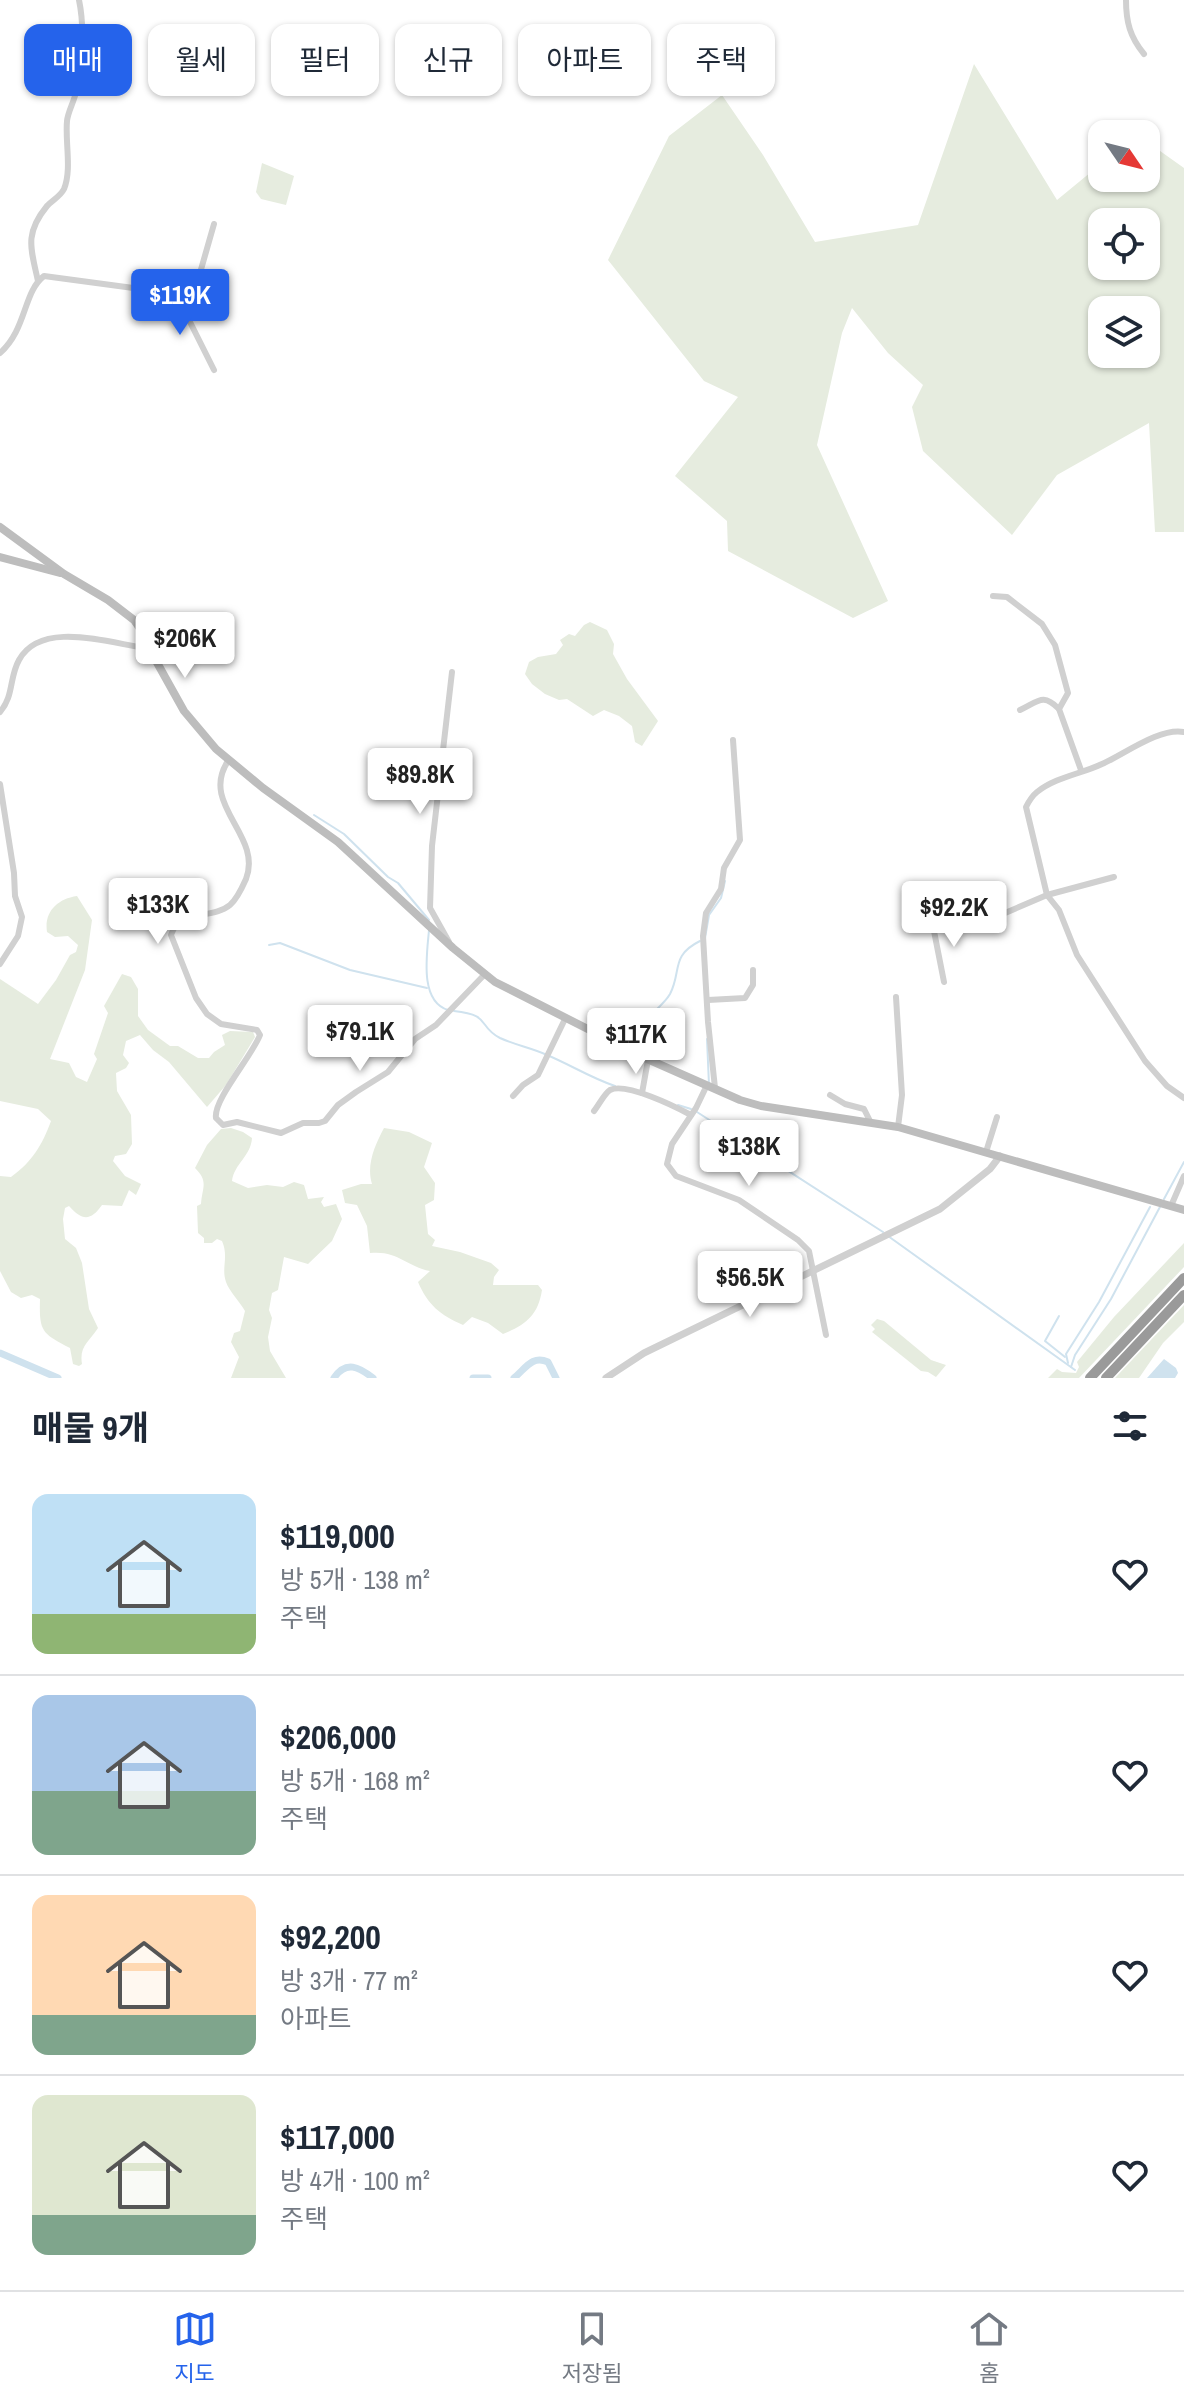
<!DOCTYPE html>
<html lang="ko">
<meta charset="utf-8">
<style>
body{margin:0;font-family:"Archivo Narrow","Noto Sans KR",sans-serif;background:#f6f6f7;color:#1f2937;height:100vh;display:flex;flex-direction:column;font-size:30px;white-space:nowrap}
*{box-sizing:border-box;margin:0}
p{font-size:26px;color:#747a83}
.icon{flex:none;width:44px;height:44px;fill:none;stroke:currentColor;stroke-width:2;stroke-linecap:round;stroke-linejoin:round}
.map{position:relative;height:1378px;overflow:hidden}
.side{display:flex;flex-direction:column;background:#fff;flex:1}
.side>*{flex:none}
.guide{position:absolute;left:24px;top:24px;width:1136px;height:72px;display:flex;gap:16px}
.needle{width:52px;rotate:125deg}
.controls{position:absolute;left:1088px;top:120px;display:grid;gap:16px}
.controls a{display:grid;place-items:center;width:72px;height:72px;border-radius:16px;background:#fff;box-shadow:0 2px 6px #0004;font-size:40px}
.price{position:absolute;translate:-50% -68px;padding:0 18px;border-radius:8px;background:#fff;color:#222;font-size:26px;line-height:52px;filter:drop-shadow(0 2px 4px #0008)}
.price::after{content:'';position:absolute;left:50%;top:48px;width:24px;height:18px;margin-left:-12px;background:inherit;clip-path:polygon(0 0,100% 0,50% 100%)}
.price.current{background:#2563eb;color:#fff}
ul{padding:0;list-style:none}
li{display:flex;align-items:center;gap:24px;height:200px;padding:0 32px}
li+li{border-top:2px solid #e0e1e3}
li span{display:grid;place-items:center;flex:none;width:224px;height:160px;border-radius:16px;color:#555}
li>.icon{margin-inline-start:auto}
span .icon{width:96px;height:96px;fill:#fffc;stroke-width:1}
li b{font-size:34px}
h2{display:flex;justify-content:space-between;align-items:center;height:96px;padding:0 32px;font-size:34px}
.tag{padding:0 28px;border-radius:16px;background:#fff;box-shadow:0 2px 6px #0004;font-size:28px;line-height:72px}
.tag.current{background:#2563eb;color:#fff}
.menu{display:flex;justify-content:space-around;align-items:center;height:112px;border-top:2px solid #e0e1e3;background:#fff;font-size:22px;color:#747a83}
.menu a{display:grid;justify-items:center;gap:4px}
.menu .current{color:#2563eb}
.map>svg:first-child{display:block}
.green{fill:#e6ecdf;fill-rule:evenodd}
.water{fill:#cfe2ee}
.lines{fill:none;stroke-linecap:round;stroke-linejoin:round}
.stream{stroke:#cfe2ee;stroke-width:2}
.canal{stroke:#cfe2ee;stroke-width:7}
.minor{stroke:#d0d0d0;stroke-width:6}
.tertiary{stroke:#d0d0d0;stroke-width:7}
.secondary{stroke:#bdbdbd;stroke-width:8}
.motorway{stroke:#9a9a9a;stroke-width:10}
</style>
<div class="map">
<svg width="1184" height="1378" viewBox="0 0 1184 1378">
<rect width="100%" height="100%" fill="#fff"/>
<!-- green -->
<g class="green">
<path d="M974,64l83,136 45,-37v15h44v-37l38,27v364h-29l-6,-109 -92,52 -45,60 -89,-84 -11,-44 11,-22 -35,-32 -36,-45 -10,25 -25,112 71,156 -35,17 -125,-67 -1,-30 -52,-45 63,-79 -34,-16 -96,-121 61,-124 53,-41 41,60 52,87 103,-17zM1102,222h44v44h-44zM1102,310h44v44h-44z"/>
<polygon points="262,163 294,176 286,205 261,199 256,192"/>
<polygon points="590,622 607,630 614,644 613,654 627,679 658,721 642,746 635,742 632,726 619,716 604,710 593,716 567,699 559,700 545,694 532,684 525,674 529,662 538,657 556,654 563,645 560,640 569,634 575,636 584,625"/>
<path d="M77,896l15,24 -7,50 -35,89 19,4 7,14 11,5 10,-23 -3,-5 14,-41 -4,-7 18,-32 9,3 7,12v27l10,14 22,16h8l20,12h11l5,-6 11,-7 -3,-10 8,-4 23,1 2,5 -29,48 -19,22 -38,-45 -16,-12 -13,-15 -14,6 -3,14 6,8 -3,5 -10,5 1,18 14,24 1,29 -6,10 -11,2 -2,5 12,15 16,8 -5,11 -7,-5 -7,16 -20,-1c-11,16 -20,16 -33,1l-4,2 -2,11 2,20 11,9 6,15 7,46 9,19c-9,14 -19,18 -16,36l-3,2 -6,-2 -3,-16c-28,-15 -31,-16 -30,-49l-8,-4 -11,3 -10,-6 -11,-21v-95l11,1c22,-16 31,-32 40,-56l-13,-12 -38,-8v-122l38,25 18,-24 14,-25 6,-3 2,-7 -10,-9 -13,1 -8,-5c-3,-20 10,-33 30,-36z"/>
<path d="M231,1128l12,4 9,6c-1,18 -18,26 -20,43l16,7 19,-3 16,2 11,-5 10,3 4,14 16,-2 -3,5 3,5 12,-3 6,15 -10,22 -24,23 -24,-7 -6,33 -6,3 -3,17 3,8 -4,19 2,14 16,27h-55l8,-21 -8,-15 3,-9 6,-2 5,-20c-5,-9 -16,-20 -19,-29 -5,-14 3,-25 -4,-41l-5,-2 -5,4h-8v-5l-6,-5 -1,-27 4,-2c1,-17 8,-22 -6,-36l12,-23 14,-16z"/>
<path d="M384,1128l25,4 23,11 -8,24 11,16 -1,17 -9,5 3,29 7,6 -3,6 28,6 31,11 8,7 -5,7 -1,8h45l4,5c-4,26 -17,35 -39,44l-15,-11 -16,-6 -9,8c-23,-10 -35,-20 -45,-43l12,-11c-24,-5 -33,-21 -60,-18l-3,-27 -10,-21 -12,-2 -3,-13 19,-6h11c-6,-19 3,-39 12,-56z"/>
<polygon points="1184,1243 1184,1267 1079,1378 1048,1378 1057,1369 1062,1372 1076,1373 1079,1367 1077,1362 1114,1317"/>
<polygon points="1184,1305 1184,1322 1163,1343 1139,1378 1115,1378"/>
<polygon points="877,1319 884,1321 931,1360 946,1365 936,1377 928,1372 921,1371 872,1332 875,1329 871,1325"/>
</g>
<!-- water -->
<polygon class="water" points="1164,1359 1176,1368 1178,1373 1175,1378 1147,1378"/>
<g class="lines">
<!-- stream -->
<g class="stream">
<polyline points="314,815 344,834 388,877 398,883 429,920"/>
<path d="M429,930c-2,24 -10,71 19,80"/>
<polyline points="705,938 709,915 721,898 725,881"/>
<polyline points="269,945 280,943 350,970 427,988"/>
<path d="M454,1011c38,4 23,15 46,27 15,7 32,10 47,17 24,10 44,23 68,31"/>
<polyline points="707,1039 709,1085"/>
<path d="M648,1055l6,-22 -1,-20c6,-6 13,-12 17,-19 12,-23 0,-38 30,-53"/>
<polyline points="678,1105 691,1109"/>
<polyline points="697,1112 883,1232"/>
<polyline points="1164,1199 1184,1162"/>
<polyline points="888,1236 1075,1370"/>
<polyline points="1059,1316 1045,1341 1065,1357"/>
<polyline points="1068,1363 1066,1354 1099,1302 1150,1207"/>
<polyline points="1071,1367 1075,1355 1111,1299 1161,1205"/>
</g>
<!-- canal -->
<g class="canal">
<polyline points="0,1353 58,1378"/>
<path d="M334,1378c12,-18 25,-11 39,0"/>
<polyline points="473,1378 488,1378"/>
<path d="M514,1378c12,-10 18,-23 34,-16l8,16"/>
</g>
<!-- minor -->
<g class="minor">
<path d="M1126,0c0,22 4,37 18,54"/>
<path d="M38,281c-7,-32 -14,-47 9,-75 5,-6 13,-9 17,-17 8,-19 1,-47 3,-68 1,-10 7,-19 9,-29 6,-28 9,-64 3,-92"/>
<polyline points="178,294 179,300 214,370"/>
<path d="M0,353c27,-24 23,-61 44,-77l134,18 20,-14 16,-56"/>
<polyline points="993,596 1007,597 1042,624 1055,645 1068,693 1059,709 1081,770"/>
<path d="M1020,710c19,-9 23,-17 39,-1"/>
<path d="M0,712c14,-16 9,-34 19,-52 23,-42 95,-15 133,-11"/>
<path d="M1184,732c-24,-5 -61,23 -82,32 -21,10 -46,13 -65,28 -5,4 -8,9 -11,15l21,88 12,15 18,45 68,106 22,25 17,12"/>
<path d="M228,761c-29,44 35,74 18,118 -4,9 -9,20 -16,26 -18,15 -51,3 -59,30l25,63 11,16 14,10 36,6 3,5c-8,21 -47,65 -44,83l7,7 14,-3 44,11 22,-10h16l6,-2 13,-16 18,-13 32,-20 27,-33 21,-14 49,-51"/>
<polyline points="0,784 14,873 15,896 22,917 18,936 0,964"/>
<polyline points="914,923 960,926 984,922 1047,895 1114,877"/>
<polyline points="933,926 944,982"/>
<polyline points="449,942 430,908 432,846 452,672"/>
<polyline points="896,997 902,1095 898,1127"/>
<polyline points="708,1000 745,998 753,985 753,970"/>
<polyline points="707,1085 696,1108 672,1144 667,1164 676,1176 739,1200 798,1240 809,1251 826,1335"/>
<polyline points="715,1088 708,1022 703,936 706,913 721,889 724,868 740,840 733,740"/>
<polyline points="642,1093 648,1060"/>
<polyline points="830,1095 845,1104 864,1109 871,1123"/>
<polyline points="513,1096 523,1085 538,1075 565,1019"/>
<path d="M594,1111c5,-6 10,-17 16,-21 16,-8 66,17 81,25"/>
<polyline points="986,1152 997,1117"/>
<polyline points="1171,1206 1184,1176"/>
</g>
<!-- tertiary -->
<polyline class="tertiary" points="606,1378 644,1353 940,1209 990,1169 1000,1156"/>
<!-- secondary -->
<g class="secondary">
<polyline points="0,527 64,574 108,600 134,620 148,640 155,659 184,711 216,749 263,788 338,842 453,948 495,982 645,1058 740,1100 761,1106 898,1127 1184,1210"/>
<polyline points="0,557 60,573"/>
</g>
<!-- motorway -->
<g class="motorway">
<polyline points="1090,1378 1184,1278"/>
<polyline points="1106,1378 1184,1295"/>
</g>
</g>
</svg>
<div class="controls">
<a><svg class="needle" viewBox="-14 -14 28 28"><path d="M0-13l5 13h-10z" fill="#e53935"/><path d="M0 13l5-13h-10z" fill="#747a83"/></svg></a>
<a><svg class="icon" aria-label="locate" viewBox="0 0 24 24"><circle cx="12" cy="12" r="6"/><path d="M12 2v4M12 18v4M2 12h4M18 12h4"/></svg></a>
<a><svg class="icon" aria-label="layers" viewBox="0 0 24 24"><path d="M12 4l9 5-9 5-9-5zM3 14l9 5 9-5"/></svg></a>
</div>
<b class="price current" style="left:180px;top:337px">$119K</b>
<b class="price" style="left:185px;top:680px">$206K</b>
<b class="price" style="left:420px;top:816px">$89.8K</b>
<b class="price" style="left:158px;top:946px">$133K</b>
<b class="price" style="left:954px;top:949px">$92.2K</b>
<b class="price" style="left:360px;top:1073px">$79.1K</b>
<b class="price" style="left:636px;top:1076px">$117K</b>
<b class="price" style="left:749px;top:1188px">$138K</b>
<b class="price" style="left:750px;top:1319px">$56.5K</b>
<div class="guide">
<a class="tag current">매매</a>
<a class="tag">월세</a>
<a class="tag">필터</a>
<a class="tag">신규</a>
<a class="tag">아파트</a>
<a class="tag">주택</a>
</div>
</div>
<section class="side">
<h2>매물 9개<svg class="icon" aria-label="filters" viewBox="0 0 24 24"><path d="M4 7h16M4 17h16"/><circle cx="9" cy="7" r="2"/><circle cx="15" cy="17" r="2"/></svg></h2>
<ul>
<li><span style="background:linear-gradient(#bfe0f5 75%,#8fb573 0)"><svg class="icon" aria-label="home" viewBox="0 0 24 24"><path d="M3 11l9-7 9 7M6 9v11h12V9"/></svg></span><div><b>$119,000</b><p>방 5개 · 138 m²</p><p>주택</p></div><svg class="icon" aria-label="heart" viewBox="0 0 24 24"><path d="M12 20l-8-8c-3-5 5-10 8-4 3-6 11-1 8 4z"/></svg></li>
<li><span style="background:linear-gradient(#a9c7e8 60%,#7fa58c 0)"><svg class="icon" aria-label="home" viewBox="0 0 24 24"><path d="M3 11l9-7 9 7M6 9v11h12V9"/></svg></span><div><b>$206,000</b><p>방 5개 · 168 m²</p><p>주택</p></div><svg class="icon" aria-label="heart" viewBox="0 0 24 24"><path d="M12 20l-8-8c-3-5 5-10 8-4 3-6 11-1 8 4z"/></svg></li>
<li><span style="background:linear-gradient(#ffd9b3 75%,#7fa58c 0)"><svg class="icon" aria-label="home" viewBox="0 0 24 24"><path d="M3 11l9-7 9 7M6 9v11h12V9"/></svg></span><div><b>$92,200</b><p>방 3개 · 77 m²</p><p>아파트</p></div><svg class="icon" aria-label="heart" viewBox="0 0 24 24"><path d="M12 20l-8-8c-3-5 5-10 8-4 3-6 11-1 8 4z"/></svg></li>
<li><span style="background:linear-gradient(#dfe7d0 75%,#7fa58c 0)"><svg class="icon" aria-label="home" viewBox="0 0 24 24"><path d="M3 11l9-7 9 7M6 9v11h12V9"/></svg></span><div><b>$117,000</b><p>방 4개 · 100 m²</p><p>주택</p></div><svg class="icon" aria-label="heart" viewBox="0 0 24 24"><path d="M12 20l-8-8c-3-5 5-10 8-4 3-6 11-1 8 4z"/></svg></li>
</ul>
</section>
<nav class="menu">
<a class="current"><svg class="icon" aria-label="map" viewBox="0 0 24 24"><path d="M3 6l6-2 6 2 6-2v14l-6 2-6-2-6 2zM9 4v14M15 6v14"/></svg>지도</a>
<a><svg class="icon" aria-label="saved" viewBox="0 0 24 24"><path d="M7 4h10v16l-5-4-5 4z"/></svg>저장됨</a>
<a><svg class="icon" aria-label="home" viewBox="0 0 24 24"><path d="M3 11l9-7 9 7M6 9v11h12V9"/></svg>홈</a>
</nav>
